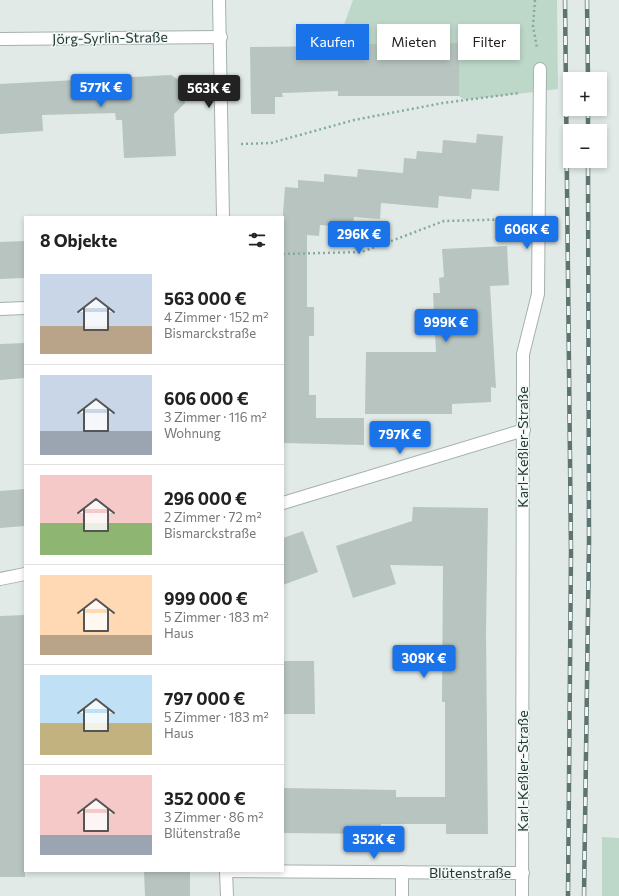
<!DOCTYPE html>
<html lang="de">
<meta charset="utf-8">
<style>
body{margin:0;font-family:Commissioner,sans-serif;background:#f6f6f6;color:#222;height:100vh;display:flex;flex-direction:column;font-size:15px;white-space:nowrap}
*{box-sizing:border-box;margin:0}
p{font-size:13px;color:#767676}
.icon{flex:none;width:22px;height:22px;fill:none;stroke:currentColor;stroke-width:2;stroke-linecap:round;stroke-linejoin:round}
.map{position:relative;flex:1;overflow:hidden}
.drawer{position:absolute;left:24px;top:216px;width:260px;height:656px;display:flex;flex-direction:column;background:#fff;border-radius:0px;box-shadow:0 2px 6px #0003}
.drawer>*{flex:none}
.banner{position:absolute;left:296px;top:24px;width:263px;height:36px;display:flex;gap:8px}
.buttons{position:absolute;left:563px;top:72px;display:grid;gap:8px}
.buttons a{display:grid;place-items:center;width:44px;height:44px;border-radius:0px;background:#fff;box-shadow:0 2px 6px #0003;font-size:20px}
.price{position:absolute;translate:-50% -34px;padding:0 9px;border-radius:4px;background:#1a73e8;color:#fff;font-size:13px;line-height:26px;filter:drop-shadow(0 1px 2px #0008)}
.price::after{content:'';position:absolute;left:50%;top:24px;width:12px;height:9px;margin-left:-6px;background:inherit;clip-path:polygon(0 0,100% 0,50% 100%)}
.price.current{background:#222;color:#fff}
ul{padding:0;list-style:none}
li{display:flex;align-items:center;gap:12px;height:100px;padding:0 16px}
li+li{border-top:1px solid #e0e0e0}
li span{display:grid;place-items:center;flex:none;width:112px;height:80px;border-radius:0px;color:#555}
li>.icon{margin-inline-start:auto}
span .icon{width:48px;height:48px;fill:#fffc;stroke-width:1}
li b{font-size:17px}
h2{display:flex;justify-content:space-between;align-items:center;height:48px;padding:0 16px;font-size:17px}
.pill{padding:0 14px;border-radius:0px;background:#fff;box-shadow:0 2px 6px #0003;font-size:14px;line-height:36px}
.pill.current{background:#1a73e8;color:#fff}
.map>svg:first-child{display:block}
.green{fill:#bdd8c8}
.building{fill:#b7c4c0}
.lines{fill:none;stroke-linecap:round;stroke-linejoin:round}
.service-casing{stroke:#a5b1ae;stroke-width:14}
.minor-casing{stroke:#a5b1ae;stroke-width:14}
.path{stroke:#85aaa3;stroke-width:2.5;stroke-dasharray:2 3;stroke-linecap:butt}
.service{stroke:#fff;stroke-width:12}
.minor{stroke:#fff;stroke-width:12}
.rail-casing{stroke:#5e7471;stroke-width:4.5}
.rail{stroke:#f1f7f5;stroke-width:3;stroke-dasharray:9;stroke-linecap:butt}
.labels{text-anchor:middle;stroke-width:3;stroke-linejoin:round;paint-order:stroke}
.street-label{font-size:14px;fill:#243836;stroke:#f1f7f5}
</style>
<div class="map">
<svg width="619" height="896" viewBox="0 0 619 896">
<rect width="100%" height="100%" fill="#e1eae7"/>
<!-- green -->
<g class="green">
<polygon points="353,0 557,0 558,89 465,100 459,96 458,43 337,44"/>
<polygon points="602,837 619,838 619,896 602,896"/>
</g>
<!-- building -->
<g class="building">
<polygon points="459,43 459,96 338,96 338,91 282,93 283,97 275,97 275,114 251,114 250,47 337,46 337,44"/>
<polygon points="171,75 183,83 185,103 174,114 176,156 124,158 122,120 116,120 115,113 42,115 43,131 0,134 0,84"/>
<polygon points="477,134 503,136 499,191 472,189 471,199 439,196 438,208 381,203 380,219 354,217 353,227 320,225 319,236 307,235 307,307 314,307 314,336 309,336 309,395 316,395 316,418 364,418 364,445 283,443 283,213 285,187 298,188 298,180 324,182 324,174 357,177 358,169 403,173 404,158 416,159 417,151 442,153 443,140 476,143"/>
<polygon points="25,241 25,278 0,279 0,242"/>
<polygon points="507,246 509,285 490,286 496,388 491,387 491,402 452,404 452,414 365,414 366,352 436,352 433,293 440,293 439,278 444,277 442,249"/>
<polygon points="25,343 25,378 0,380 0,344"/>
<polygon points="25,489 25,526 0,528 0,491"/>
<polygon points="413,507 488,508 486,632 488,834 446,834 446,824 381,824 381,834 283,833 283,788 396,790 396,797 445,797 445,702 442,702 443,566 390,565 396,584 353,598 336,546 412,521"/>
<polygon points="303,531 318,572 283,585 283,538"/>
<polygon points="25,615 25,877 0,877 0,616"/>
<polygon points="283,661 314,661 315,714 283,714"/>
<polygon points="144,871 190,871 190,896 145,896"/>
</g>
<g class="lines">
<!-- service casing -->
<g class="service-casing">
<polyline id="service" points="402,872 402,896"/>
</g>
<!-- minor casing -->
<g class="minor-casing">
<g id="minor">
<polyline points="219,0 223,217"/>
<polyline points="0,39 221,37"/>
<polyline points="0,309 25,308"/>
<polyline points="283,503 524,430"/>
<polyline points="0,579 25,574"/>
<polyline points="226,871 523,873"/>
<polyline points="226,871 227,896"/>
<polyline points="522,896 523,354 538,294 540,69"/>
</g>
</g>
<!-- path -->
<g class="path">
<polyline points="535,0 533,26 537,48"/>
<polyline points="241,144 271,143 354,120 443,103 519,93"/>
<polyline points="283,254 362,252 444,221 518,219"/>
</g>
<!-- service -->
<use href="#service" class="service"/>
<!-- minor -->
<use href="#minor" class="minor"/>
<!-- rail casing -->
<g class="rail-casing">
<g id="rail">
<polyline points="565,0 571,552 568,896"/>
<polyline points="587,0 588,79"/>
<polyline points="588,109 588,131"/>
<polyline points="584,896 589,542 588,161"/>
</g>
</g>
<!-- rail -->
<use href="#rail" class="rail"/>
</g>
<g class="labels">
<!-- street labels -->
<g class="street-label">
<text transform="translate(110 38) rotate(-1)" y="5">Jörg-Syrlin-Straße</text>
<text transform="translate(523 447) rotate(-90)" y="5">Karl-Keßler-Straße</text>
<text transform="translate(523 771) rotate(-90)" y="5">Karl-Keßler-Straße</text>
<text x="470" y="878">Blütenstraße</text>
</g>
</g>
</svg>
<div class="buttons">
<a>+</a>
<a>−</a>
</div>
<b class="price" style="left:101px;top:108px">577K €</b>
<b class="price current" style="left:209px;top:109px">563K €</b>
<b class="price" style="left:527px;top:250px">606K €</b>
<b class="price" style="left:359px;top:255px">296K €</b>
<b class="price" style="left:446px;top:343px">999K €</b>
<b class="price" style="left:400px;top:455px">797K €</b>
<b class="price" style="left:424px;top:679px">309K €</b>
<b class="price" style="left:374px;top:860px">352K €</b>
<div class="banner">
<a class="pill current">Kaufen</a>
<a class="pill">Mieten</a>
<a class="pill">Filter</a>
</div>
<section class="drawer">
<h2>8 Objekte<svg class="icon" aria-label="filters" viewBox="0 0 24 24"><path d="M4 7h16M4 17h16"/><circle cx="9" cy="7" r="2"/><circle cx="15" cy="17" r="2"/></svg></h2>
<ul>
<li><span style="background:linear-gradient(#c9d6e8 65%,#b9a48a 0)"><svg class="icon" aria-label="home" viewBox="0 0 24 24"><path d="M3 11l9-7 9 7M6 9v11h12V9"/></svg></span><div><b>563 000 €</b><p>4 Zimmer · 152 m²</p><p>Bismarckstraße</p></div></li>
<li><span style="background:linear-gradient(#c9d6e8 70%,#9aa5b1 0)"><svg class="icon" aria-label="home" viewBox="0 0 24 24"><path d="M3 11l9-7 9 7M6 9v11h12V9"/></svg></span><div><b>606 000 €</b><p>3 Zimmer · 116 m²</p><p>Wohnung</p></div></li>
<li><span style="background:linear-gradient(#f6c9c9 60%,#8fb573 0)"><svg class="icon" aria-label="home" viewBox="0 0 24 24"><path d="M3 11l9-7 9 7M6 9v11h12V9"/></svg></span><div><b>296 000 €</b><p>2 Zimmer · 72 m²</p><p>Bismarckstraße</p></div></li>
<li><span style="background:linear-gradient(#ffd9b3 75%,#b9a48a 0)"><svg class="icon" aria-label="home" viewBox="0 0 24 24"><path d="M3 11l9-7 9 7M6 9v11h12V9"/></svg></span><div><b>999 000 €</b><p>5 Zimmer · 183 m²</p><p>Haus</p></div></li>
<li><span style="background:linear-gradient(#bfe0f5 60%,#c2b280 0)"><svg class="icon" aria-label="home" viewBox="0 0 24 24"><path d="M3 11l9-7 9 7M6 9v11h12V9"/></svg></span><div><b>797 000 €</b><p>5 Zimmer · 183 m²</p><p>Haus</p></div></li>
<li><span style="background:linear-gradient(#f6c9c9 75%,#9aa5b1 0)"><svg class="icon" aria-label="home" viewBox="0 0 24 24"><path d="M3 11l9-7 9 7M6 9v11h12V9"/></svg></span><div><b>352 000 €</b><p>3 Zimmer · 86 m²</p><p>Blütenstraße</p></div></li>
</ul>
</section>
</div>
